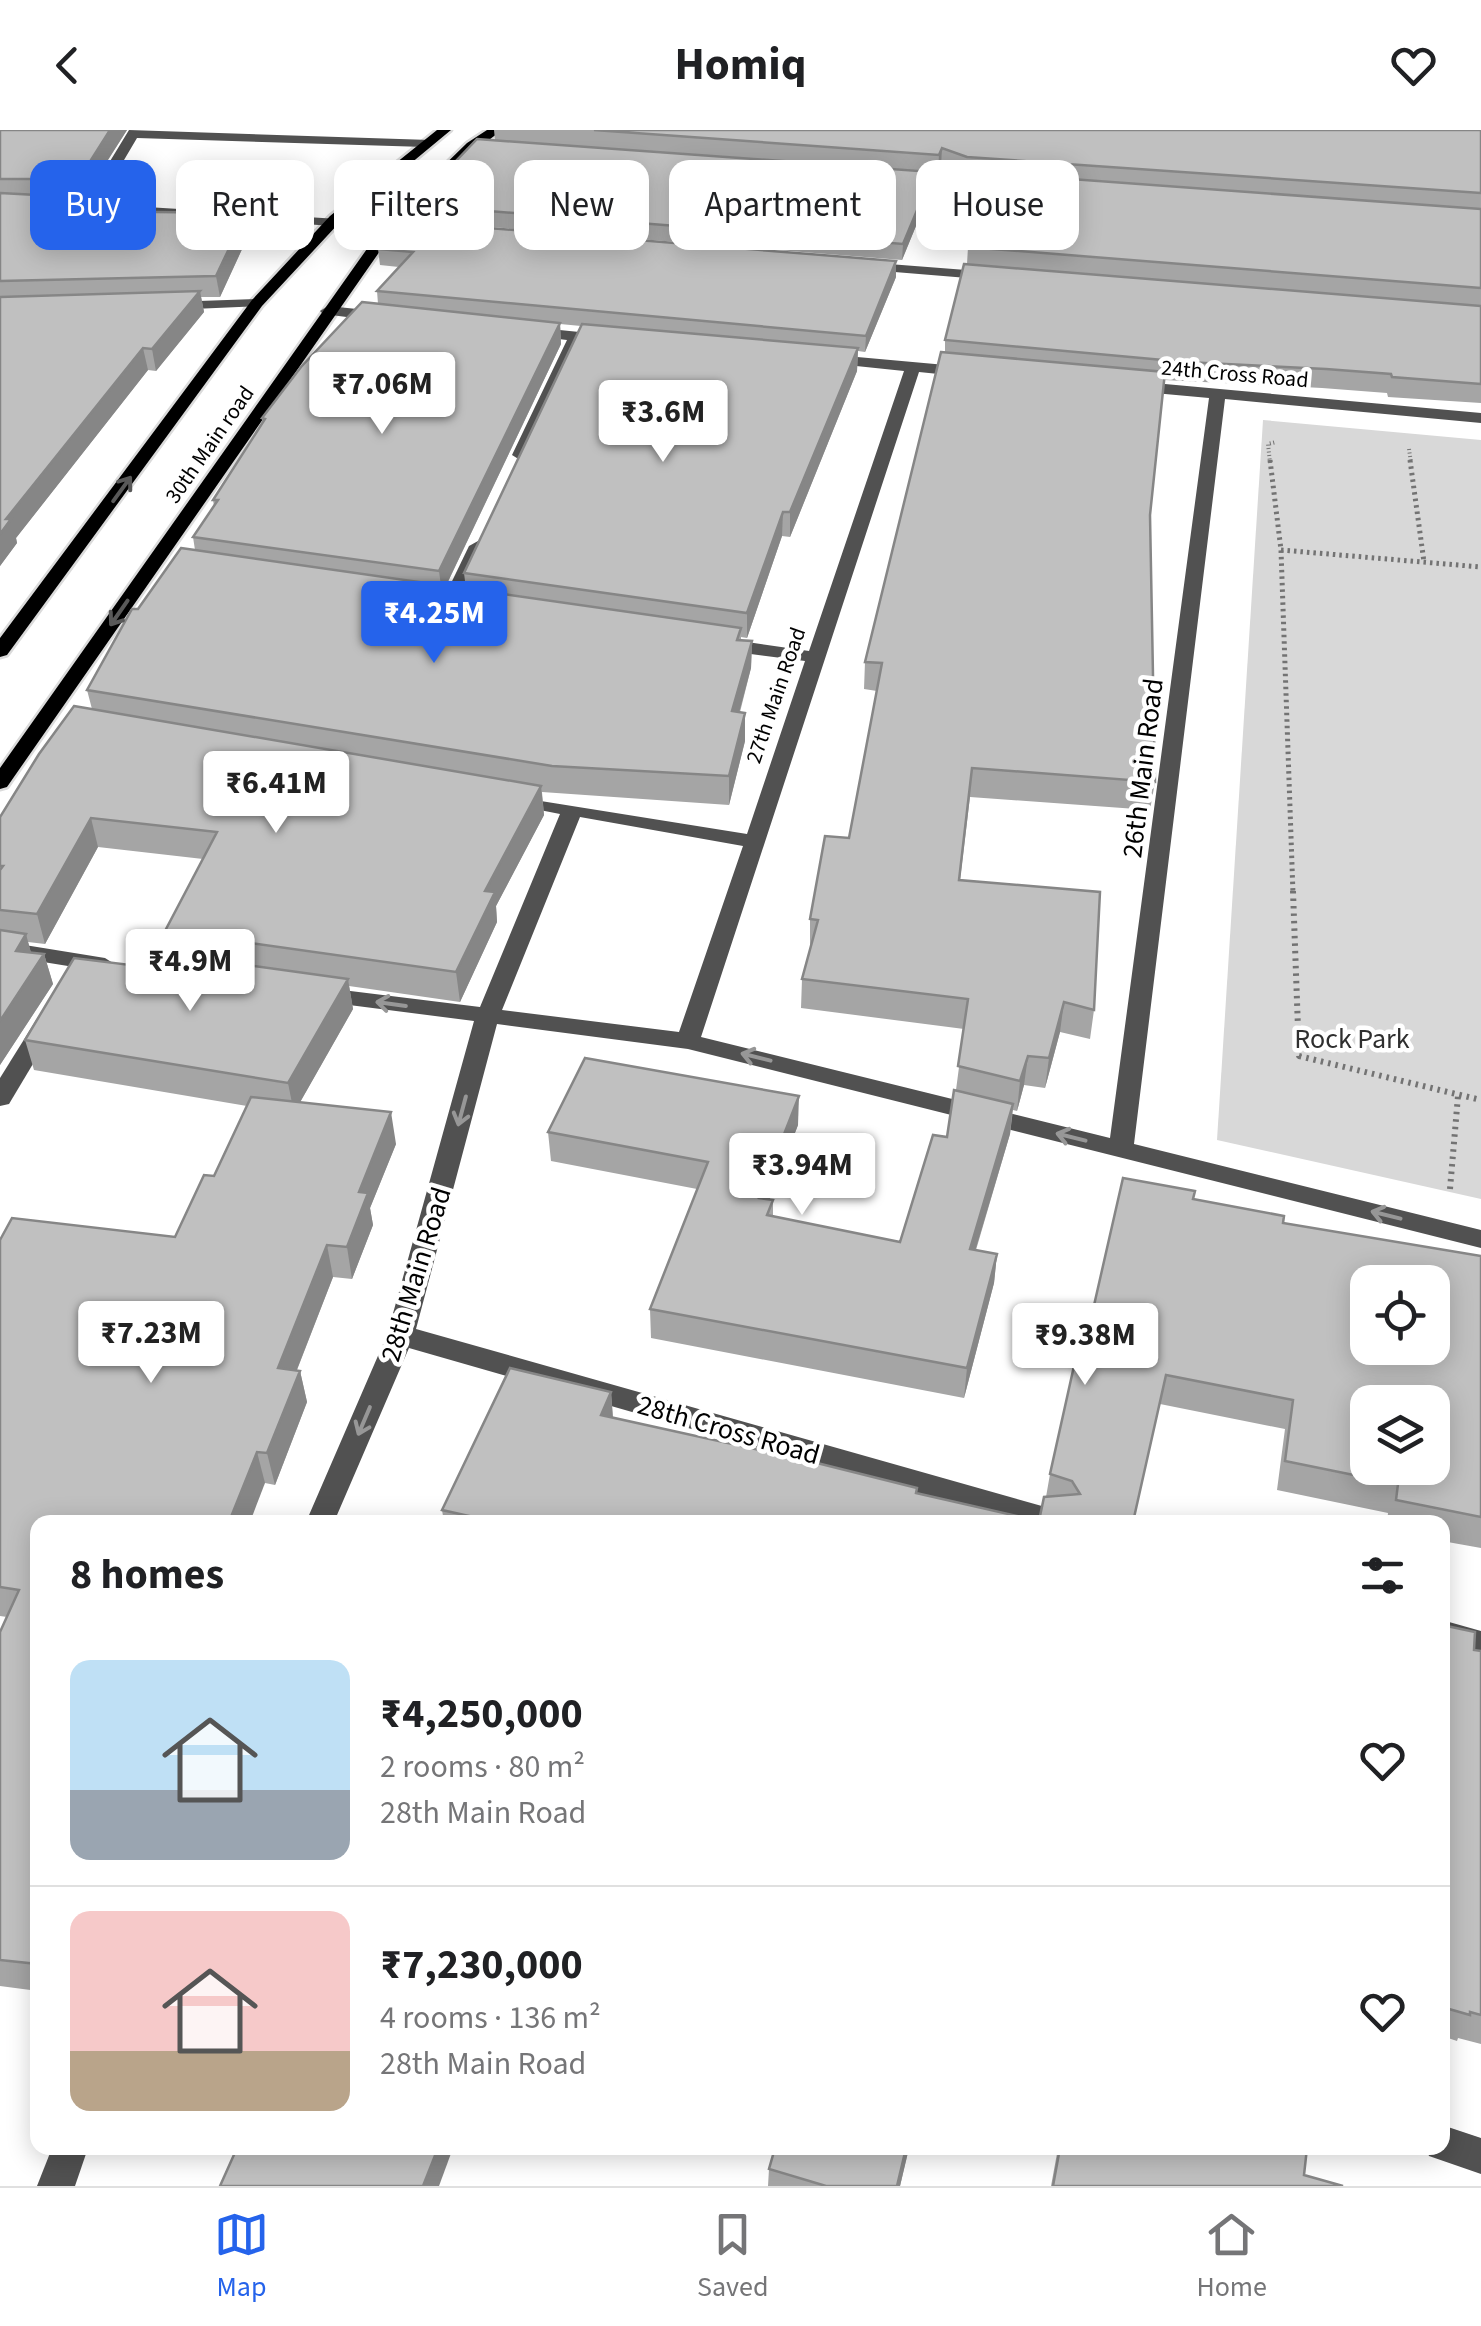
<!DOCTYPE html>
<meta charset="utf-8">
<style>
body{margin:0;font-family:"Source Sans 3",sans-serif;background:#f6f6f6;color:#202124;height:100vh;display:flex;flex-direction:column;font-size:38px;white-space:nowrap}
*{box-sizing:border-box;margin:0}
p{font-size:32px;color:#757577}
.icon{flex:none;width:55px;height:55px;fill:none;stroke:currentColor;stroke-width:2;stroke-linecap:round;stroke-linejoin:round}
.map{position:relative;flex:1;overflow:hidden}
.panel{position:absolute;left:30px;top:1385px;width:1420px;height:640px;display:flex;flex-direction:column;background:#fff;border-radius:20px;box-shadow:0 5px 25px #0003}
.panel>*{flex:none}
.hud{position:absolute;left:30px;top:30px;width:1422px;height:90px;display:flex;gap:20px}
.fabs{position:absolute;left:1350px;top:1135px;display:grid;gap:20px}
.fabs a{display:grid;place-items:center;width:100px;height:100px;border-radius:20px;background:#fff;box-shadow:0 5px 25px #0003;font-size:50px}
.price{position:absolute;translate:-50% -85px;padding:0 22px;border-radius:10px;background:#fff;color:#222;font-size:32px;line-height:65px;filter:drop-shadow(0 2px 5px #0008)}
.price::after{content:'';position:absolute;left:50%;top:60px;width:30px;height:22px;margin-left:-15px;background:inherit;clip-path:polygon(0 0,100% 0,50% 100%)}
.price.on{background:#2563eb;color:#fff}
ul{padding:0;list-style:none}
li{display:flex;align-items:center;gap:30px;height:250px;padding:0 40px}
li+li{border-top:2px solid #e0e0e0}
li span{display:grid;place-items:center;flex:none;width:280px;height:200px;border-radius:20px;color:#555}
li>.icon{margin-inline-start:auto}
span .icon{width:120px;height:120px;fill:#fffc;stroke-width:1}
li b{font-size:42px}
h2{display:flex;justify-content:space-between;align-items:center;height:120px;padding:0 40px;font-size:42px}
.pill{padding:0 35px;border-radius:20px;background:#fff;box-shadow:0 5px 25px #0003;font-size:35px;line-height:90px}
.pill.on{background:#2563eb;color:#fff}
header{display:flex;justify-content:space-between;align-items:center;height:130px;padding:0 40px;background:#fff;font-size:45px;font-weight:700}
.tab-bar{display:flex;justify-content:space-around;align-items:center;height:140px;border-top:2px solid #e0e0e0;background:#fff;font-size:28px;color:#757577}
.tab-bar a{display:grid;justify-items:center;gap:5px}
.tab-bar .on{color:#2563eb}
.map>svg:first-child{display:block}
.green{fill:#d8d8d8}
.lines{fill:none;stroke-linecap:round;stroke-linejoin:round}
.major-casing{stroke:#dbdbdb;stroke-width:5}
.path-far2{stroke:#737373;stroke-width:4;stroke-dasharray:1 2.5;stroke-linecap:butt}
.path-far1{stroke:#737373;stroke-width:5;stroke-dasharray:2.5 4;stroke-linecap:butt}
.path{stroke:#737373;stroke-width:6;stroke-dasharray:2.5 5;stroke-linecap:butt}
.minor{fill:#515151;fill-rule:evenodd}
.major{fill:#000;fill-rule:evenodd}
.wall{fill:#a5a5a5;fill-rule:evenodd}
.shaded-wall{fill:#868686}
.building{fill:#c0c0c0;stroke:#868686;stroke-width:2.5;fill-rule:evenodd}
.oneway{stroke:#595959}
.oneway2{stroke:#979797}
.labels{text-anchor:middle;stroke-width:9;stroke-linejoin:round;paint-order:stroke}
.far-street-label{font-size:22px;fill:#000;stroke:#fff}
.street-label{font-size:28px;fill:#000;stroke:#fff}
.park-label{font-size:28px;fill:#2f2f2f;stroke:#fff}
</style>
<header><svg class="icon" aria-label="back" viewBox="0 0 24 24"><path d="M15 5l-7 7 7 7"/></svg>Homiq<svg class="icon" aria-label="heart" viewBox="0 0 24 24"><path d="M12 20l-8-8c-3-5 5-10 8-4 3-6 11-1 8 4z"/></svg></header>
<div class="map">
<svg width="1481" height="2056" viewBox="0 0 1481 2056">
<rect width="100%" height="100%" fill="#fff"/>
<!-- green -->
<polygon class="green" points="1263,290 1481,310 1481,1069 1217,1010"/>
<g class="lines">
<!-- major casing -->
<g class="major-casing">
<g id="major">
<polygon points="437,0 451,0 340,92 262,176 7,525 0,527 0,508 252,170 330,86"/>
<polygon points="487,0 502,0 477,19 396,98 7,657 0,659 0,638 386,92 467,13"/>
</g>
</g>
<!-- path-far2 -->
<g class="path-far2">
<polyline points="1409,319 1411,333"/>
<polyline points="1270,333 1268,314 1276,312"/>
</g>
<!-- path-far1 -->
<g class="path-far1">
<polyline points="1270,330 1281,420 1293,764"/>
<polyline points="1410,330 1424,432"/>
<polyline points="1281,420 1481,437"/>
</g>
<!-- path -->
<g class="path">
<polyline points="1293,761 1299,926 1481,970"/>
<polyline points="1450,1059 1458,966"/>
</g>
<!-- minor -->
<g class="minor">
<polygon points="129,0 430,10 430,16 425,17 137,8 98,74 419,94 426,98 419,102 158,84 0,80 0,72 84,74"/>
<polygon points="903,43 1017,51 1024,55 1017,59 898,50 898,44"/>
<polygon points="863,132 992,142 999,146 992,150 858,139 858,133"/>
<polygon points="257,169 262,170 262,176 170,180 163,176 170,172"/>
<polygon points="328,176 386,182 394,187 386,192 323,184 320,181"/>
<polygon points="530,197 609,205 617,210 609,215 581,212 528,325 520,330 512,325 567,210 525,205 522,202"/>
<path d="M824,224l144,13 8,5 -8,5 -49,-5 -218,665 409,101 99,-740 -77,-7 -8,-5 8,-5 349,32v10l-256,-24 -91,745 347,86v18l-793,-199 -191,-25 -81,305 640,181 10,4 5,8h-55l-607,-174 -75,174h-28l81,-187 87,-314 -156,-20 -12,-7 12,-7 162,20 80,-193 -56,-11 -3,-4 3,-4 243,39 58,-173 -85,-11 -9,-6 9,-6 89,13 95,-280 -86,-9v-6zM580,687l163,29 -64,186 -177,-22z"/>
<polygon points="478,411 487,416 459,474 450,480 443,478 441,474 469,416"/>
<polygon points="0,811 105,828 116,835 105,842 0,825"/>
<polygon points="46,884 58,892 9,974 0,976 0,948 38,887"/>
<polygon points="1442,1490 1481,1501 1481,1527 1442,1516"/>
<polygon points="1442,1995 1481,2008 1481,2044 1429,2026 1426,2018 1442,2018"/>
<polygon points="52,2018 88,2018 75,2056 37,2056"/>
</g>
<!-- major -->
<use href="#major" class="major"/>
</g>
<!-- wall -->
<g class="wall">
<polygon points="0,0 127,0 83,69 75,69 77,81 249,104 220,167 201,167 204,182 156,241 148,240 16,408 17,413 0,436"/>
<polygon points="494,0 1481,0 1481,273 1388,267 1387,263 1322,258 1164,250 1150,385 1155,652 1150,680 970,667 960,750 1094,880 1090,909 1060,902 1045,958 1024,955 1017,981 1013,980 1010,1004 976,1120 997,1124 994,1153 964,1268 651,1208 650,1179 697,1059 551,1031 548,1002 798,995 769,1070 773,1070 773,1087 900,1112 947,1007 956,960 964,899 801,878 802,849 810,818 810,789 849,708 877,561 864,559 865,532 945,223 945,210 967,134 968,117 986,45 966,44 941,36 938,42 933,42 932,57 902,130 416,91 414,75 495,10"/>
<path d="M378,119l518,28 -31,75 -7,-1 -1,20 -67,166 -8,-1 -35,102 -6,-1v3l11,1 -1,27 -11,44 5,29 -16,64 -187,-13 2,23 -48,91 1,16 -37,80 -111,-16 4,23 -53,93 96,42 -26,64 3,17 -21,54 -19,-2 -36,93 3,1 7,31 -32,83 -10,-2 -227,39v469l-38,-5v-354l7,-15 -7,-1v-376l175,-3 39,-61 33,-70 -213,-36 -9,-30 145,-86 -5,-23 38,-72 -105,-12 -53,97 -17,-2 3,11 13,1 9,30 -53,81v-248l92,-108 -5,-19 51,-81 57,-59 -2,-13 21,-31 -1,-6 49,-77v-5l116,-114 -1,-13 22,-24 -19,-2zM560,194l21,2 -117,247 2,16 -20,-3 115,-242z"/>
<polygon points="1193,1069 1283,1093 1481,1126 1481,1418 1442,1411 1442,1392 1387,1392 1388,1383 1277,1360 1285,1299 1160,1274 1133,1392 444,1392 442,1380 611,1262 613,1287 917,1363 1039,1391 1046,1367 1050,1344 1082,1228"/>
<polygon points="1442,1495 1474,1520 1481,1521 1481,1914 1458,1908 1457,1911 1442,1906"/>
<polygon points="760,2018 909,2018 900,2056 768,2056 769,2039 774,2021"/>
<polygon points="1058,2018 1307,2018 1304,2045 1343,2056 1051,2056"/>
</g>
<!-- shaded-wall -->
<g class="shaded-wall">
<polygon points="110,0 127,0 83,69 79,49"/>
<polygon points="942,18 941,36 938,42 939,25"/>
<polygon points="933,42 932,57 902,130 903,114"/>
<polygon points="74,67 78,87 66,81"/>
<polygon points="246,83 249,104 220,167 216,146"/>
<polygon points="896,131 896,147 865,222 866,206"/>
<polygon points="200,161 204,182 156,241 152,219"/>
<polygon points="560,193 561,214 442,464 439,441"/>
<polygon points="143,218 148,240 16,408 17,413 0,436 0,404 6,389"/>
<polygon points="858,218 857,241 790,407 790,382"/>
<polygon points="783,382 782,406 747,508 747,483"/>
<polygon points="752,511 751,538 732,609 732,581"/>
<polygon points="745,583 745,611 729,675 729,646"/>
<polygon points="541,656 544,685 496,776 497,792 460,872 456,842 485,761"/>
<polygon points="91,688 98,717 45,814 37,784"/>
<polygon points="26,804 34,834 16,821"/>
<polygon points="44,824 53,854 0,935 0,891"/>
<polygon points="348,849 353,879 294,983 288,953"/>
<polygon points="1064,872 1060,902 1045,958 1049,928"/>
<polygon points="1028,926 1024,955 1017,981 1020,951"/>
<polygon points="799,966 798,995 759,1097 759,1068"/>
<polygon points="1013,974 1010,1004 967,1148 970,1119"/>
<polygon points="391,982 396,1014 370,1078 373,1095 352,1149 347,1117 359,1062"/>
<polygon points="327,1115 333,1147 285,1270 278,1238"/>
<polygon points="997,1124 994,1153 964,1268 967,1238"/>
<polygon points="300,1241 307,1272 275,1355 267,1323"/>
<polygon points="611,1262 613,1291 601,1285"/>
<polygon points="257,1322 265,1353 250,1392 229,1392"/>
<polygon points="438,2018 453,2018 439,2056 423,2056"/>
<polygon points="906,2018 909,2018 900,2056 897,2056"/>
</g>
<!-- building -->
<g class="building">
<polygon points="0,0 110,0 79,49 0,49"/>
<polygon points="594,0 1481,0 1481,63 967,27 942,18 939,25"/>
<polygon points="477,9 933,42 903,114 414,75"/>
<polygon points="987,43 1481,79 1481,158 968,117"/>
<polygon points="0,63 74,67 66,81 246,83 216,146 0,151"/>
<polygon points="402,91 896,131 866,206 377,161 413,122 378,119"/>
<polygon points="964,134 1481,176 1481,254 1392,247 1391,244 1326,239 1185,232 945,210"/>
<polygon points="200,161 152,219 143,218 6,389 11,389 0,404 0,167"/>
<polygon points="362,172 560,193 439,441 193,407 218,370 213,370 265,289 262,288 301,237"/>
<polygon points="582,194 858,218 790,382 783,382 747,483 464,443"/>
<polygon points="941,222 1165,242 1150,385 1155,652 972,638 959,750 1100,762 1094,880 1064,872 1049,928 1028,926 1020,951 958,936 968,869 802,849 818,790 810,789 825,706 849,708 882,533 865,532"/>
<polygon points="181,418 741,498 737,510 752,511 732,581 745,583 729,646 552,636 87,560 132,479 138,479"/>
<polygon points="74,576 541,656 485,761 495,762 456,842 165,801 217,702 91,688 37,784 0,780 0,740 3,736 0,736 0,687 39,624"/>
<polygon points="0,800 26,804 16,821 44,824 0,891"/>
<polygon points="154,822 348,849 288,953 25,910 74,828 146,837"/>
<polygon points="585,928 799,966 759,1068 773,1070 767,1085 900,1112 933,1005 947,1007 954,960 1013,974 970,1119 997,1124 967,1238 650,1179 708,1032 548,1002"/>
<polygon points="251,967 391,982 359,1062 368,1063 347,1117 327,1115 278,1238 300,1241 267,1323 257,1322 229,1392 38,1392 38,1834 0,1830 0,1502 19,1460 0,1457 0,1110 12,1088 175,1107 204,1045 214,1046"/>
<path d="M1123,1048l72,13 -2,8 91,17 -1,7 198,33v261l-85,-17 2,-16 -113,-23 8,-61 -127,-25 -33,147h-662l3,-5 -32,-7 68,-142 101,24 -10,23 208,46 108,27 -1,5 123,28 5,-24 36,-3 -8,-13 -22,-7 26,-117 6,1zM1368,1152h64v66h-64zM1368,1272h64v66h-64z"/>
<polygon points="1442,1495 1475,1502 1474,1520 1481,1521 1481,1885 1470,1882 1470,1885 1442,1877"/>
<polygon points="237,2018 438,2018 423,2056 220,2056"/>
<polygon points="775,2018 906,2018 897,2056 826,2056 769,2039"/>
<polygon points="1060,2018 1307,2018 1304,2045 1343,2056 1053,2056"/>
</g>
<!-- one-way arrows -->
<defs><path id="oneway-shaft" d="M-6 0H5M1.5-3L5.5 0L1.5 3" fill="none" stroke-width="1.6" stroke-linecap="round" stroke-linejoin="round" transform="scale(2.5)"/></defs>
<g class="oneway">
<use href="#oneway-shaft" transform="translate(122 359) rotate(-54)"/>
<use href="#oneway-shaft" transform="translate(119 483) rotate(125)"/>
</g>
<g class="oneway2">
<use href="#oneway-shaft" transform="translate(391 874) rotate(-172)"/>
<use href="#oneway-shaft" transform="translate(756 927) rotate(-166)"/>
<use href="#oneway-shaft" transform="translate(462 981) rotate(105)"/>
<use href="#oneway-shaft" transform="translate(1071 1007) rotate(-166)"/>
<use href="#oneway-shaft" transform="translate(1386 1085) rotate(-166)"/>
<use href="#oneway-shaft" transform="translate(364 1291) rotate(113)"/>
</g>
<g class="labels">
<!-- far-street labels -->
<g class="far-street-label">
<text transform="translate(1235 243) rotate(5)" y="8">24th Cross Road</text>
<text transform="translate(209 314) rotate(-55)" y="8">30th Main road</text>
<text transform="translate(775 565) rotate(-71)" y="8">27th Main Road</text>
</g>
<!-- street labels -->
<g class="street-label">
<text transform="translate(1142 638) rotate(-83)" y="10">26th Main Road</text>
<text transform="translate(415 1144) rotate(-73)" y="10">28th Main Road</text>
<text transform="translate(729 1299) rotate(16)" y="10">28th Cross Road</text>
</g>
<!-- park labels -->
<g class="park-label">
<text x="1352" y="918">Rock Park</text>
</g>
</g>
</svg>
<div class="fabs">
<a><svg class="icon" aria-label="locate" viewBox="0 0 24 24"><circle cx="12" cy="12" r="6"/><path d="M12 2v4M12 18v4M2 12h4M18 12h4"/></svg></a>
<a><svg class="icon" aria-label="layers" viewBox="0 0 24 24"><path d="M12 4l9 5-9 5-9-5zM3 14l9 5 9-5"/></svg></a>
</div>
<b class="price" style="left:382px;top:307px">₹7.06M</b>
<b class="price" style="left:663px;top:335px">₹3.6M</b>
<b class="price on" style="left:434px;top:536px">₹4.25M</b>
<b class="price" style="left:276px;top:706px">₹6.41M</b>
<b class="price" style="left:190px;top:884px">₹4.9M</b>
<b class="price" style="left:802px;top:1088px">₹3.94M</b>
<b class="price" style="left:151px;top:1256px">₹7.23M</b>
<b class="price" style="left:1085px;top:1258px">₹9.38M</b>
<div class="hud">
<a class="pill on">Buy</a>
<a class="pill">Rent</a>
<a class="pill">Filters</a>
<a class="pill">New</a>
<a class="pill">Apartment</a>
<a class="pill">House</a>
</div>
<section class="panel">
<h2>8 homes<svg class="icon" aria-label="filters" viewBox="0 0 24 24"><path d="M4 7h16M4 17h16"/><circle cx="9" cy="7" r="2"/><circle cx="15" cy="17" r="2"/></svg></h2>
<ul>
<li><span style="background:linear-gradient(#bfe0f5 65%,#9aa5b1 0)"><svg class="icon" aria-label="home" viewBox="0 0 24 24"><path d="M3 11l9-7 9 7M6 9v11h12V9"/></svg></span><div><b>₹4,250,000</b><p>2 rooms · 80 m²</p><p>28th Main Road</p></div><svg class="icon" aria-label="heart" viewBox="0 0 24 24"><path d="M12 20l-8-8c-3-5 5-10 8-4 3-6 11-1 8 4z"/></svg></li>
<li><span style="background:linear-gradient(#f6c9c9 70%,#b9a48a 0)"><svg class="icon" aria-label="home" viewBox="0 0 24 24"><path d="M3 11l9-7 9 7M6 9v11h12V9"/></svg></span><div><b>₹7,230,000</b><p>4 rooms · 136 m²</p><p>28th Main Road</p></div><svg class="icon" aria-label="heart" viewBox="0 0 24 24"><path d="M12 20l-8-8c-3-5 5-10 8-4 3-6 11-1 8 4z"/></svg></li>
</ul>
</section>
</div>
<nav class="tab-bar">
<a class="on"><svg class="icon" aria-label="map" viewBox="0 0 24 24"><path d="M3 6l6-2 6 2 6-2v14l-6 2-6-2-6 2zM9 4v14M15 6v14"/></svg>Map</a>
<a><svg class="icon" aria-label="saved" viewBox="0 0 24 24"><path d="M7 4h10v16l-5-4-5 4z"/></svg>Saved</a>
<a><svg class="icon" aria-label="home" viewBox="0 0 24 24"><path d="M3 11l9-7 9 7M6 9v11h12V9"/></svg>Home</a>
</nav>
